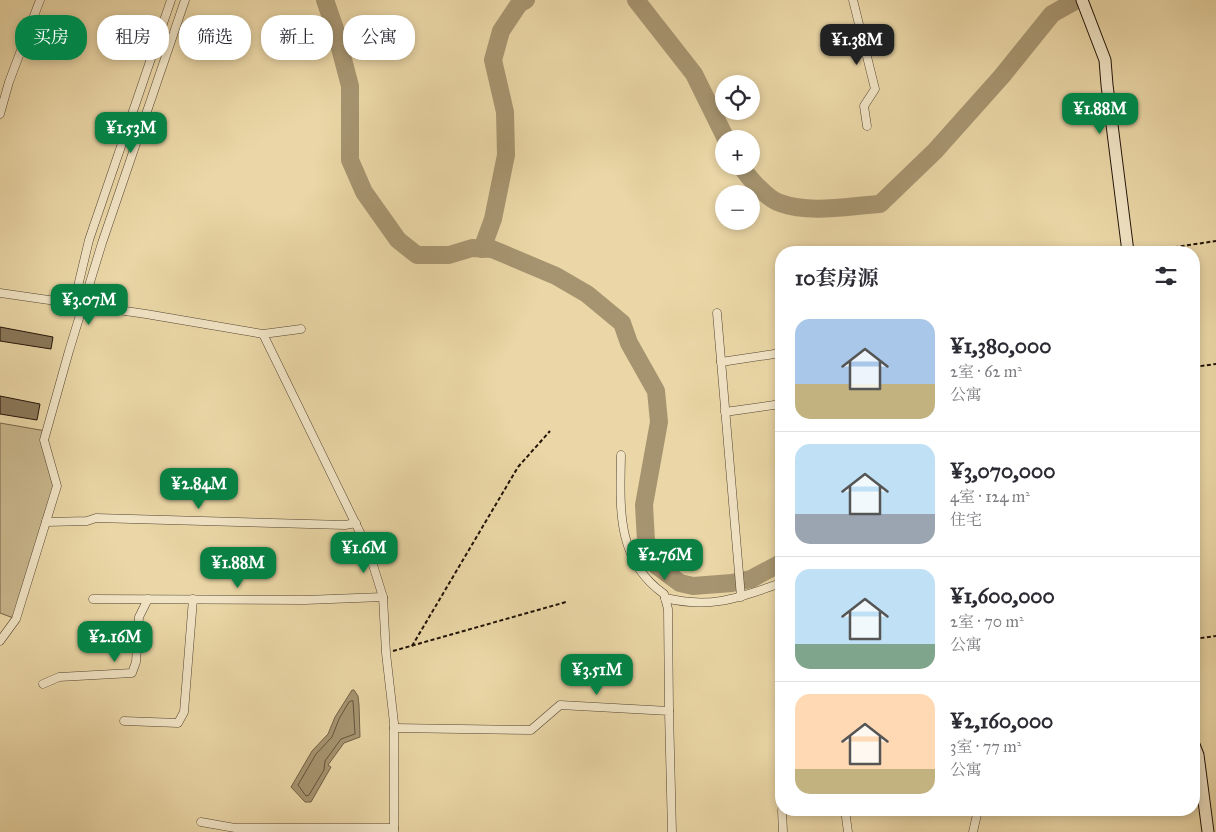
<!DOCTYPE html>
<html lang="zh">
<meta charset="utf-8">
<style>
body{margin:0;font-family:"IM FELL Great Primer","Noto Serif SC",serif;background:#f7f7f7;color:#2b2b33;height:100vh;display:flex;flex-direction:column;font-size:19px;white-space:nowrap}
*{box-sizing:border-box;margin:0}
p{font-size:16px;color:#7c7c81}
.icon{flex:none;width:28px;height:28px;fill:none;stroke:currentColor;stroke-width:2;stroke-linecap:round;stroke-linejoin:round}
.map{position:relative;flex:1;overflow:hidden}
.sheet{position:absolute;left:775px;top:246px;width:425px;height:570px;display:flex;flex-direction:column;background:#fff;border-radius:20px;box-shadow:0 2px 8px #0003}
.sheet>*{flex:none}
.hud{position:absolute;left:15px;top:15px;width:475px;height:45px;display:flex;gap:10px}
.tools{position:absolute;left:715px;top:75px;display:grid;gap:10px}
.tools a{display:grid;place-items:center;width:45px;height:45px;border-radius:50%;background:#fff;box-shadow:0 2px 8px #0003;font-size:25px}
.price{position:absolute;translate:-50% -42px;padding:0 11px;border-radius:10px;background:#0b8043;color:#fff;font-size:16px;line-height:32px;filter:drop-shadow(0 1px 2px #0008)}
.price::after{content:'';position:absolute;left:50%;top:30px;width:15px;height:11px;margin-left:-8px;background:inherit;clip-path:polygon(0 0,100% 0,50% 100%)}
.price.selected{background:#222;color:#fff}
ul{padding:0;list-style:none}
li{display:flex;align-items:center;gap:15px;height:125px;padding:0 20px}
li+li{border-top:1px solid #e1e1e2}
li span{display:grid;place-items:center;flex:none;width:140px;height:100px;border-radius:15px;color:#555}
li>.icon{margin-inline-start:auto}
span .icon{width:60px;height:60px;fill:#fffc;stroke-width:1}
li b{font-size:21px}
h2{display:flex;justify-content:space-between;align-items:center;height:60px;padding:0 20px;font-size:21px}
.tag{padding:0 18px;border-radius:20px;background:#fff;box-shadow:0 2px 8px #0003;font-size:18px;line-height:45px}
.tag.selected{background:#0b8043;color:#fff}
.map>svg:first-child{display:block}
.green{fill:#c8b58b;stroke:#74644a}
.water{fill:#a69470;stroke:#716046}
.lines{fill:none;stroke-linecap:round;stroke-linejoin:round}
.shore{stroke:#64543c;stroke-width:1}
.river{stroke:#a69470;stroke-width:18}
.building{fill:#8a785a;stroke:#211308}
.street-casing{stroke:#534430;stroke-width:9}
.secondary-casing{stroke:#211308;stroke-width:13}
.path{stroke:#211308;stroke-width:2;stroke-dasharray:4 2.5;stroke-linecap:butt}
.street{stroke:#f1e4c5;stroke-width:8}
.secondary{stroke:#f1e4c5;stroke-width:11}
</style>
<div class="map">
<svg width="1216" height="832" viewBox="0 0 1216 832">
<rect width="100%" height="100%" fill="#ead6a6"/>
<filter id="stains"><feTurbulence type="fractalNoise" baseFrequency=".004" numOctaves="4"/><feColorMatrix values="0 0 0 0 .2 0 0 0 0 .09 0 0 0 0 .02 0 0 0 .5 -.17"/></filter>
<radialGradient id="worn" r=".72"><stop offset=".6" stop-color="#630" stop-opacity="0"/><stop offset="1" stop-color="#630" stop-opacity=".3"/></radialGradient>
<!-- green -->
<polygon class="green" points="0,423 46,431 57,486 16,619 0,613"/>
<!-- water -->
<polygon class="water" points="352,690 354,690 358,696 359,705 360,737 344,743 328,765 331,767 311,802 305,802 291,787 312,751 328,734 335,717"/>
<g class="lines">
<!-- shore -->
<polygon class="shore" points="353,701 355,734 341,739 325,761 324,770 309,795 306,796 298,785 316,754 332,737 339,719 349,702"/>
<!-- river -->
<g class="river">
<polyline points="325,0 335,29 350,86 350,160 364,192 398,240 417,255 449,255 472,248 492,249 556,276 587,294 622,323 629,343 656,391 659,422 644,505 646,541 657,566 680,583 693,586 732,583 751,579 781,563"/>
<polyline points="636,0 694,74 726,139"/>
<path d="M741,166c7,11 26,33 39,37 30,11 68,3 100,1l55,-53 67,-75 50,-62 25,-14"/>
<polyline points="482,249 493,219 506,155 505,112 493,60 501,31 519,4 526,0"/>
</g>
</g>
<!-- building -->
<g class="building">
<polygon points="0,327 53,337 51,349 0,341"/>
<polygon points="0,396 40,404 37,420 0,414"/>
</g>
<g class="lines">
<!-- street casing -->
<g class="street-casing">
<g id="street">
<polyline points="853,0 875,89 864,106 867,126"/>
<polyline points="0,114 9,82 40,0"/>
<polyline points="0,293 146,314 263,334 301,329"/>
<polyline points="74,303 89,240 171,0"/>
<polyline points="717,313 741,597"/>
<polyline points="263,334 368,549 383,597 386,653 394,723 394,832"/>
<polyline points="721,362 781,353"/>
<polyline points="725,412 781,404"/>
<path d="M621,455c-1,53 -5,105 43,139l4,15 1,102"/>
<polyline points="46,522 87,521 96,518 345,525 356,523"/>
<path d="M665,598c47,11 73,0 116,-15"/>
<polyline points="93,599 305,600 383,597"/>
<polyline points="0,641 16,619 57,486 44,440 69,351 102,243 185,0"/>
<polyline points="43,684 59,677 132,673 136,662 139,617 148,599"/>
<polyline points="124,721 178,723 184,712 193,599"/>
<polyline points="394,728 531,730 560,705 669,711 672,832"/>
<polyline points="782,810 783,832"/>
<polyline points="845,810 848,832"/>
<polyline points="201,822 235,828 394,828"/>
<polyline points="973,832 978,810"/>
</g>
</g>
<!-- secondary casing -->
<g class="secondary-casing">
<g id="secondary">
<polyline points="1082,0 1105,60 1107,85 1128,252"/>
<polyline points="1194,745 1198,755 1208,832"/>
</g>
</g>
<!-- path -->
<g class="path">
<polyline points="1142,252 1216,241"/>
<polyline points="1194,367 1216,364"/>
<polyline points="1194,639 1216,636"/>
<polyline points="412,646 518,467 550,431"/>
<polyline points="393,651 566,602"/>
</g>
<!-- street -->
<use href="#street" class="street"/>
<!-- secondary -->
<use href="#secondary" class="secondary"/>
</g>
<rect width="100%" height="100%" filter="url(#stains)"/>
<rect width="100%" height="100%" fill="url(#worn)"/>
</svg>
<div class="tools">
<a><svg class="icon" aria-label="locate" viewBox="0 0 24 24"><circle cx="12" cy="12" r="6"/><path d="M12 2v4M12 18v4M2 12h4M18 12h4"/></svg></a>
<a>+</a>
<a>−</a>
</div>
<b class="price selected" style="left:857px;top:66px">¥1.38M</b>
<b class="price" style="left:1100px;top:135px">¥1.88M</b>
<b class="price" style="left:131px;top:154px">¥1.53M</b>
<b class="price" style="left:89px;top:326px">¥3.07M</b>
<b class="price" style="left:199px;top:510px">¥2.84M</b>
<b class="price" style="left:364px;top:574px">¥1.6M</b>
<b class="price" style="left:665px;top:581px">¥2.76M</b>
<b class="price" style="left:238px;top:589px">¥1.88M</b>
<b class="price" style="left:115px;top:663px">¥2.16M</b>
<b class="price" style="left:597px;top:696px">¥3.51M</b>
<div class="hud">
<a class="tag selected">买房</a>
<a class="tag">租房</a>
<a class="tag">筛选</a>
<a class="tag">新上</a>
<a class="tag">公寓</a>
</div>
<section class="sheet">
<h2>10套房源<svg class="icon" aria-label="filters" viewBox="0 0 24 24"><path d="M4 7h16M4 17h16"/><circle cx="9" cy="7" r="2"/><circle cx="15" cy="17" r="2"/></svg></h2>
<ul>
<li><span style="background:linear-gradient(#a9c7e8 65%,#c2b280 0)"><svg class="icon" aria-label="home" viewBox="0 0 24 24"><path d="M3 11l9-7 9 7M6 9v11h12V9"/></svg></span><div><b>¥1,380,000</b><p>2室 · 62 m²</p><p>公寓</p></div></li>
<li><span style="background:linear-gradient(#bfe0f5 70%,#9aa5b1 0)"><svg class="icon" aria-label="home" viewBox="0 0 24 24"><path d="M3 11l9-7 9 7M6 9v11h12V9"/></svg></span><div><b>¥3,070,000</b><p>4室 · 124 m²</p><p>住宅</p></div></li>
<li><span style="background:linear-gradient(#bfe0f5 75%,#7fa58c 0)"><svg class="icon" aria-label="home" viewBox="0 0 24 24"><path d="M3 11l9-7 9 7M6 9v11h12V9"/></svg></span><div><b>¥1,600,000</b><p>2室 · 70 m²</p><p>公寓</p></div></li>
<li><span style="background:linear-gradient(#ffd9b3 75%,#c2b280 0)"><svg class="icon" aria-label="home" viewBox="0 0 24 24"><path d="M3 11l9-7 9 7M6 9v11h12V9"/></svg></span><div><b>¥2,160,000</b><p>3室 · 77 m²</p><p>公寓</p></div></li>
</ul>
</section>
</div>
